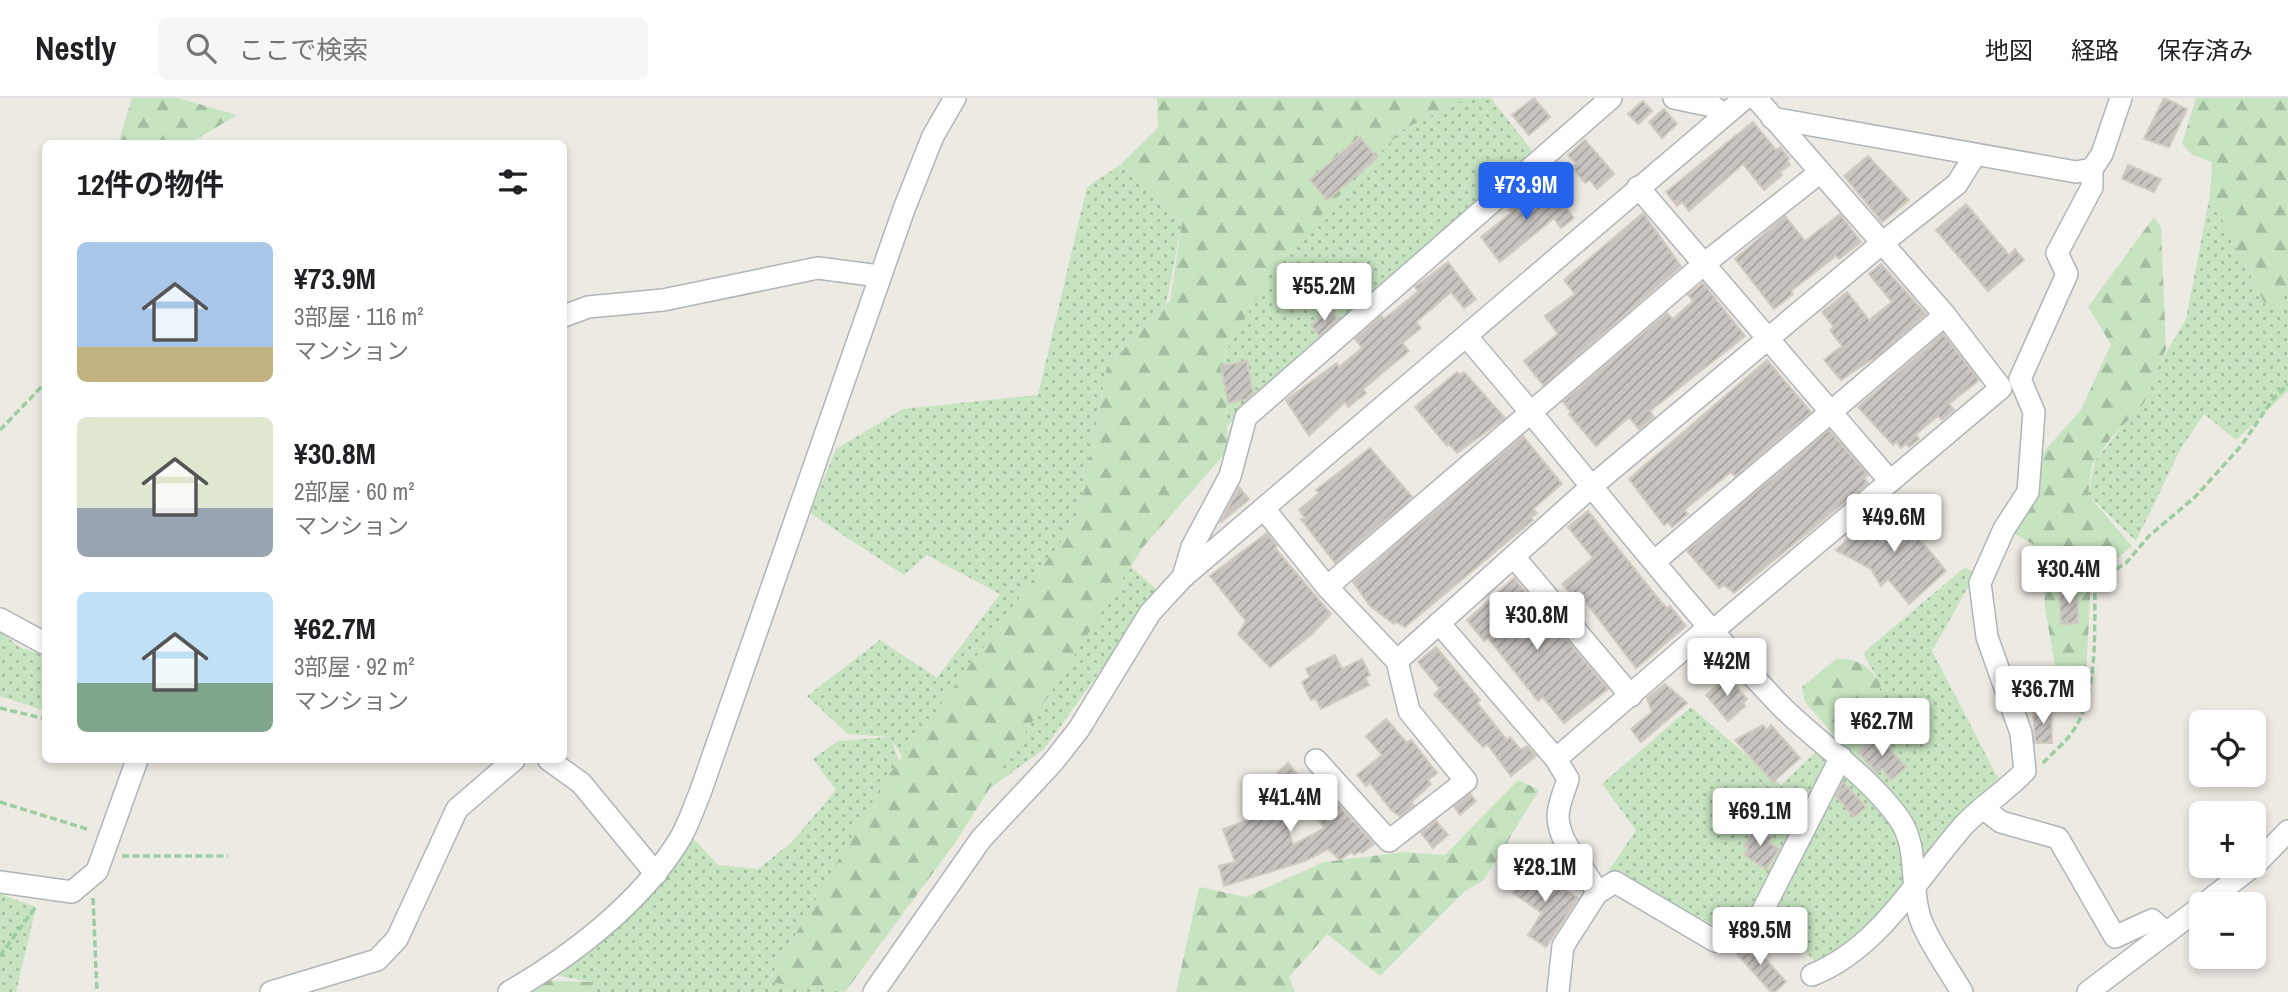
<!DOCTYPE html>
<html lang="ja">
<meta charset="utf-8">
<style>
body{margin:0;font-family:"Archivo Narrow","Noto Sans JP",sans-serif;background:#f6f6f6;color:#202124;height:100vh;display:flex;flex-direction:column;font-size:26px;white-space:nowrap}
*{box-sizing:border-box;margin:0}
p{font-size:23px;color:#757577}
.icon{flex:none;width:38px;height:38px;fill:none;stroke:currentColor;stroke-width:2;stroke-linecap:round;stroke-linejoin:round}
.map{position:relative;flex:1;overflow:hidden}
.drawer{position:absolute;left:42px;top:42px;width:525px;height:623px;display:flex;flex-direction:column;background:#fff;border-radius:10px;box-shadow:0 4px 10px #0003}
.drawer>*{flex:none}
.buttons{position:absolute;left:2189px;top:612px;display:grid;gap:14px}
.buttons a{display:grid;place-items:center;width:77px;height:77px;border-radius:10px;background:#fff;box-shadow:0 4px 10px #0003;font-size:35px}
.price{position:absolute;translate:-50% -60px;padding:0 16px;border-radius:7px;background:#fff;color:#222;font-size:23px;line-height:46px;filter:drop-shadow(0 2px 4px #0008)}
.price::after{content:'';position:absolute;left:50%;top:42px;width:21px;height:16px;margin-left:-10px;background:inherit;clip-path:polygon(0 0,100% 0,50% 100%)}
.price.selected{background:#2563eb;color:#fff}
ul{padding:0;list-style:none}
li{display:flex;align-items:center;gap:21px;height:175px;padding:0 35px}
li span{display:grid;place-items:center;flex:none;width:196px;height:140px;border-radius:10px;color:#555}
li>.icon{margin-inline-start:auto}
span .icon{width:84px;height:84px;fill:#fffc;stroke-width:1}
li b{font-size:30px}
h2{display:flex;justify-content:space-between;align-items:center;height:84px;padding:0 35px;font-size:30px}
header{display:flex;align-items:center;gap:42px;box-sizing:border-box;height:98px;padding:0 35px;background:#fff;border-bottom:2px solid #e0e0e0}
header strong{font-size:33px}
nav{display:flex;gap:38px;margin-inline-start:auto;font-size:24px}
.search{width:490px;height:63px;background:#f6f6f6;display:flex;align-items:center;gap:18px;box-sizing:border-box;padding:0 24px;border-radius:10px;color:#757577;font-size:26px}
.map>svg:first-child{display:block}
.grass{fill:url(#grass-dots)}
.forest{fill:url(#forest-firs)}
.building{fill:url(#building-hatch);stroke:#d2cac1;stroke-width:2}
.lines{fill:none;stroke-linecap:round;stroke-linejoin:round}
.minor-casing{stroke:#b0b5b8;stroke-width:24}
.path{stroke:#9dcda2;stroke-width:3.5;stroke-dasharray:7 3.5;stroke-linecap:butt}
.minor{stroke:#fff;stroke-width:21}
</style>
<header>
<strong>Nestly</strong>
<div class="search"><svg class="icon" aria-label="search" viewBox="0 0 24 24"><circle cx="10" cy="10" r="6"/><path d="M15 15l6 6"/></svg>ここで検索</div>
<nav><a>地図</a><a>経路</a><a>保存済み</a></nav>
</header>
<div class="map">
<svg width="2288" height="894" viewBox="0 0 2288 894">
<defs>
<pattern id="grass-dots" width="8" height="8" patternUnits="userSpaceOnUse" patternTransform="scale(1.75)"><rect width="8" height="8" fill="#c6e4c0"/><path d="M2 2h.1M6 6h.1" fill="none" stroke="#a4bca0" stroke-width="1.8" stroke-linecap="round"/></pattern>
<pattern id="forest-firs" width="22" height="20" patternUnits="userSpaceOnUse" patternTransform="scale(1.75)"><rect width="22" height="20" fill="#c6e4c0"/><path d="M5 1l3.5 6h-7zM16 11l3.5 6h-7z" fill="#a4bca0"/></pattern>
<pattern id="building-hatch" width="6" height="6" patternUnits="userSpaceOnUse" patternTransform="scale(1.75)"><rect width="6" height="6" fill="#c8c4bf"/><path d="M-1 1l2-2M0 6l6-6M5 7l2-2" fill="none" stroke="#a5a39f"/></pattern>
</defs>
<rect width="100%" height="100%" fill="#ede9e3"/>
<!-- grass -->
<g class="grass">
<polygon points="1467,0 1491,0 1537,59 1227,328 1224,257 1264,175 1402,32"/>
<polygon points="1120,67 1182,124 1166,207 1107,269 1079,419 1027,490 1082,425 1158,493 1044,651 989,691 926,694 892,643 899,663 768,883 845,894 597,894 590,884 541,874 691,738 718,767 758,771 791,745 836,692 813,661 838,643 890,639 848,636 807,598 880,542 937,580 1000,496 927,457 904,477 810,415 836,351 903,311 1038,297 1087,89"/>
<polygon points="2210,97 2266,208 2282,203 2288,187 2288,293 2236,342 2204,316 2180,352 2136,443 2088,397 2095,363 2125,325 2186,221"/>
<polygon points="1965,469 1975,477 1932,553 1998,680 1948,744 1856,842 1815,863 1762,814 1711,825 1608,774 1636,732 1602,686 1691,609 1781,687 1818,652 1840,663 1881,586 1863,555"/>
<polygon points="0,533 19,549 45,558 45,613 0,598"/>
<polygon points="0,796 36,809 16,894 0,894"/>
</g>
<!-- forest -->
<g class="forest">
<polygon points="132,0 178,0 237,17 190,45 118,45"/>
<polygon points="1157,0 1467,0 1402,32 1279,161 1224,257 1228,352 1143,449 955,745 845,894 768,884 883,685 1079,419 1107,269 1170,203 1182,124 1120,67 1158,30"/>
<polygon points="2196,0 2288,0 2288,187 2280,209 2266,208 2210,97 2212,64 2193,57 2182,46"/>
<polygon points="2154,119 2161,129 2166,251 2144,305 2110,341 2092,367 2088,397 2132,448 2091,482 2087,560 2079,614 2061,601 2045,510 2043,452 2011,434 2021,379 2081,312 2111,246 2088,209"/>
<path d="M1836,561c22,-1 32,7 45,24 -5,29 -6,54 -29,73l-47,-54 -3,-15z"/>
<polygon points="1518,682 1539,692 1484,782 1465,793 1380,878 1327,836 1289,879 1295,894 1176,894 1199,789 1246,799 1324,764 1404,754 1445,757"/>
<polygon points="530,882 590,884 597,894 511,894"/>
</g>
<!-- building -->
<g class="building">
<polygon points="1534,0 1550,19 1529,37 1512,17"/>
<polygon points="2164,0 2187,11 2169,49 2144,41"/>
<polygon points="1643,3 1652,13 1638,26 1628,16"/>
<polygon points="1664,11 1677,26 1662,40 1649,24"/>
<polygon points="1753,24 1776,52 1780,49 1789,60 1787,63 1790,67 1780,74 1782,77 1764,92 1743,66 1689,113 1682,104 1677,108 1666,94"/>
<polygon points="1360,39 1377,60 1327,102 1310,82"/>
<polygon points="1585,42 1614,76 1597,91 1590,82 1585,85 1572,69 1576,65 1568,57"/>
<polygon points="1868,58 1909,102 1882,124 1844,78"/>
<polygon points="2128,67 2161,81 2154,94 2122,81"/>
<polygon points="1541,86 1556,105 1560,101 1574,120 1561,130 1554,120 1500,164 1481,139 1511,115 1508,112"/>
<polygon points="1966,106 2009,157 2015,151 2024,162 1988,193 1936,132"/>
<polygon points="1643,115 1681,168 1543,287 1524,263 1558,236 1545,218 1575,196 1564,182"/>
<polygon points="1840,116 1861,144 1839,161 1836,158 1791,193 1793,196 1774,211 1735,161 1785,118 1805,143"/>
<polygon points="1448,164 1476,201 1464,210 1451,194 1416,224 1421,230 1402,245 1409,253 1363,291 1366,295 1348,309 1345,304 1309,338 1286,302 1337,265 1339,269 1362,250 1355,241 1381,218 1384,221 1415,196 1418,193 1415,189"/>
<polygon points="1881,166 1926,216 1877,258 1841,282 1824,262 1842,248 1830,232 1834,229 1822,214 1847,194 1869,222 1892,204 1869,176"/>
<polygon points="1703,185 1745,238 1650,313 1654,319 1639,331 1629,319 1596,348 1569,316 1571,314 1563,304 1667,215 1673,221 1693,203 1688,197"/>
<polygon points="1331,212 1338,221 1319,238 1311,227"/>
<polygon points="1943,236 1979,282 1949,306 1954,312 1942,322 1938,318 1916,336 1919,341 1909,349 1906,346 1901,350 1896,344 1893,347 1858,309"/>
<polygon points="1767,262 1811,314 1735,378 1731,374 1684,412 1688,416 1672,429 1668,424 1664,427 1629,381"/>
<polygon points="1247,263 1253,295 1247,301 1228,305 1221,268"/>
<polygon points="1457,274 1460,277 1464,274 1505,320 1457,355 1449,346 1447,348 1415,309"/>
<polygon points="1829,332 1868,377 1864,380 1868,385 1734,495 1724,487 1719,490 1687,453"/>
<polygon points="1523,338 1562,386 1533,411 1537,415 1531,420 1533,422 1405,529 1396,524 1394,526 1370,508 1353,484"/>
<polygon points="1370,350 1412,399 1335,465 1301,421 1305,420 1299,412 1319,395 1316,392"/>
<polygon points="1239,389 1249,401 1220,425"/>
<polygon points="1890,405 1946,473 1909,506 1888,481 1881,488 1871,471 1836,452"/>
<polygon points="1588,413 1661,504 1667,510 1670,508 1686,528 1636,570 1579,495 1573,499 1562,486 1593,460 1568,429"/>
<polygon points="1267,435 1277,448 1275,450 1331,516 1312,536 1270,569 1238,536 1246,523 1210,478"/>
<polygon points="1514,480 1552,529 1554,527 1608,591 1564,625 1543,599 1538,603 1488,540 1484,543 1467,522"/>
<polygon points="2077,490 2078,525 2061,526 2059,491"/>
<polygon points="1436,549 1480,602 1477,605 1507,642 1510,639 1521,652 1527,648 1536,658 1511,678 1487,646 1483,649 1434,596 1440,591 1418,564"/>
<polygon points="1335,557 1342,571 1362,561 1370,577 1365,580 1369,587 1321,611 1316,601 1311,602 1302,584 1310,579 1306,571"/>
<polygon points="1728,578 1747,601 1743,605 1745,608 1728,623 1706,597"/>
<polygon points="1665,586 1687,605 1641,644 1631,631 1652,614 1647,600"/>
<polygon points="2051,610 2052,645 2035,645 2033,611"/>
<polygon points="1386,621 1407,645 1411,642 1437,675 1428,682 1431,686 1411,704 1414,707 1400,718 1392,713 1370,685 1366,688 1357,677 1382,657 1366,638"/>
<polygon points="1763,627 1767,632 1771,627 1800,660 1773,684 1735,642"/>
<polygon points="1877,637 1906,669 1891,682 1882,671 1877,675 1858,654"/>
<polygon points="1288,665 1307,688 1315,681 1374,746 1362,755 1360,753 1354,757 1351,754 1340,762 1328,751 1305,763 1224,788 1219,768 1235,764 1223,731 1257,719 1254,704 1280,699 1293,747 1325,730 1277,675"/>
<polygon points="1843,684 1866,709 1854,719 1836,698"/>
<polygon points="1470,696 1476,703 1460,717 1454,709"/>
<polygon points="1436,723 1448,737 1433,750 1421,735"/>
<polygon points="1756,729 1772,739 1768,744 1779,751 1766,771 1744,757 1748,750 1744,748"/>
<polygon points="1530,769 1578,800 1546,849 1528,837 1542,815 1513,795"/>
<polygon points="1748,841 1786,884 1775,894 1771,894 1735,854"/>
</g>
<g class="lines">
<!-- minor casing -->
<g class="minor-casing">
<g id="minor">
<polyline points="1674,0 1712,8 1725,17"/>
<polyline points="1772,20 2076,74 2092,71 2102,56 2121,0"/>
<polyline points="1638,89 1890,383"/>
<polyline points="564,218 588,209 663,202 818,170 879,178"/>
<path d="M1466,238c106,122 202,251 313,368 38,39 86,68 119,113 23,31 10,71 24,106 10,24 27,47 40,69"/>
<polyline points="1265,412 1327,489 1397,563 1409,613 1466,683 1389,743 1316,662"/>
<polyline points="1514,459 1631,598"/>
<polyline points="1655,463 1945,217"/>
<polyline points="1183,479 1192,449 1230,378 1246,319 1611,0"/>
<polyline points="1327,489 1704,166 1819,75"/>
<polyline points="0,521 46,546"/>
<path d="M1439,525l117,136 12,20c-3,11 -10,25 -10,37 1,31 28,50 39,77l-34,53 -5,46"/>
<polyline points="1714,532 2001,290 1945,217 1756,0"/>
<polyline points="1397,563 1592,388 1881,146 1957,86 1975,57"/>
<polyline points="1556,661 1710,528"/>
<polyline points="549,662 581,685 656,776"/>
<polyline points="1983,710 2001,724 2058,740 2115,839 2152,822 2166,835"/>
<polyline points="2254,768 2288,733"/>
<polyline points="0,784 72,794 97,773 137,662"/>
<polyline points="1597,795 1615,784 1715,843 1734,831"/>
<polyline points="2203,807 2253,768"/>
<polyline points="1762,814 1841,659"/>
<path d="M1812,877c68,-27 105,-97 152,-150 19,-20 42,-34 61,-54l-4,-38 -34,-96 -7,-54 24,-54 24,-37 6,-80 -14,-33 47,-105 -10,-21 35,-66v-18"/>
<polyline points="271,894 377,862 397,841 457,711 514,662"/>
<path d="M509,894c64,-37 130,-88 169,-150 10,-15 15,-33 22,-49l204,-584 29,-73 22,-38"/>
<polyline points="874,894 981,741 1053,664 1079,631 1150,515 1183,479 1745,0"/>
<polyline points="2088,894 2202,808"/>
</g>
</g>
<!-- path -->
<g class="path">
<polyline points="0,332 46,284"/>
<polyline points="0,610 46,621"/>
<path d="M2043,665c9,-10 22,-20 30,-32 26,-38 21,-102 22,-146l8,-8 23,-14 23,-27 46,-39 46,-51 32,-47 15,-15"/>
<polyline points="0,704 90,732"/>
<polyline points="122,758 228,758"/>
<polyline points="93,800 97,894"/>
<polyline points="0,858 37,807"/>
</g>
<!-- minor -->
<use href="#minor" class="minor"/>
</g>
</svg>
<div class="buttons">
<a><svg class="icon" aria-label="locate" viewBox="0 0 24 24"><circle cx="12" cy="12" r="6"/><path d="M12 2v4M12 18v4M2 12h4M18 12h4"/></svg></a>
<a>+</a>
<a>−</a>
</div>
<b class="price selected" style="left:1526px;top:124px">¥73.9M</b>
<b class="price" style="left:1324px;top:225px">¥55.2M</b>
<b class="price" style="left:1894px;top:456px">¥49.6M</b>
<b class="price" style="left:2069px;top:508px">¥30.4M</b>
<b class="price" style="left:1537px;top:554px">¥30.8M</b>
<b class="price" style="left:1727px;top:600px">¥42M</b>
<b class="price" style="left:2043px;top:628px">¥36.7M</b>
<b class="price" style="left:1882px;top:660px">¥62.7M</b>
<b class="price" style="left:1290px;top:736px">¥41.4M</b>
<b class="price" style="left:1760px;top:750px">¥69.1M</b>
<b class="price" style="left:1545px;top:806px">¥28.1M</b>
<b class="price" style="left:1760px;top:869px">¥89.5M</b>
<section class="drawer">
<h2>12件の物件<svg class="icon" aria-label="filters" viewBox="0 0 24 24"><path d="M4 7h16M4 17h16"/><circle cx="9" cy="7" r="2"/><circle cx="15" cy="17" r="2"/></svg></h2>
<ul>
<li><span style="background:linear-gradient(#a9c7e8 75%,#c2b280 0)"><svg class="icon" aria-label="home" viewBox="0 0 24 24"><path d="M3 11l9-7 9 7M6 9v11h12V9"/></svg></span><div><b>¥73.9M</b><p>3部屋 · 116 m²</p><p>マンション</p></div></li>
<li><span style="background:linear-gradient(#dfe7d0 65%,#9aa5b1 0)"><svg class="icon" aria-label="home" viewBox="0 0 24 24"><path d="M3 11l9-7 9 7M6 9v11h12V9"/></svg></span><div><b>¥30.8M</b><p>2部屋 · 60 m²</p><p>マンション</p></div></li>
<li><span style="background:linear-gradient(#bfe0f5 65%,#7fa58c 0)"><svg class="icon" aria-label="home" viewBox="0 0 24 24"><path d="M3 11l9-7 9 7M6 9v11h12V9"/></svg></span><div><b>¥62.7M</b><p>3部屋 · 92 m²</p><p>マンション</p></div></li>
</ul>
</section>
</div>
